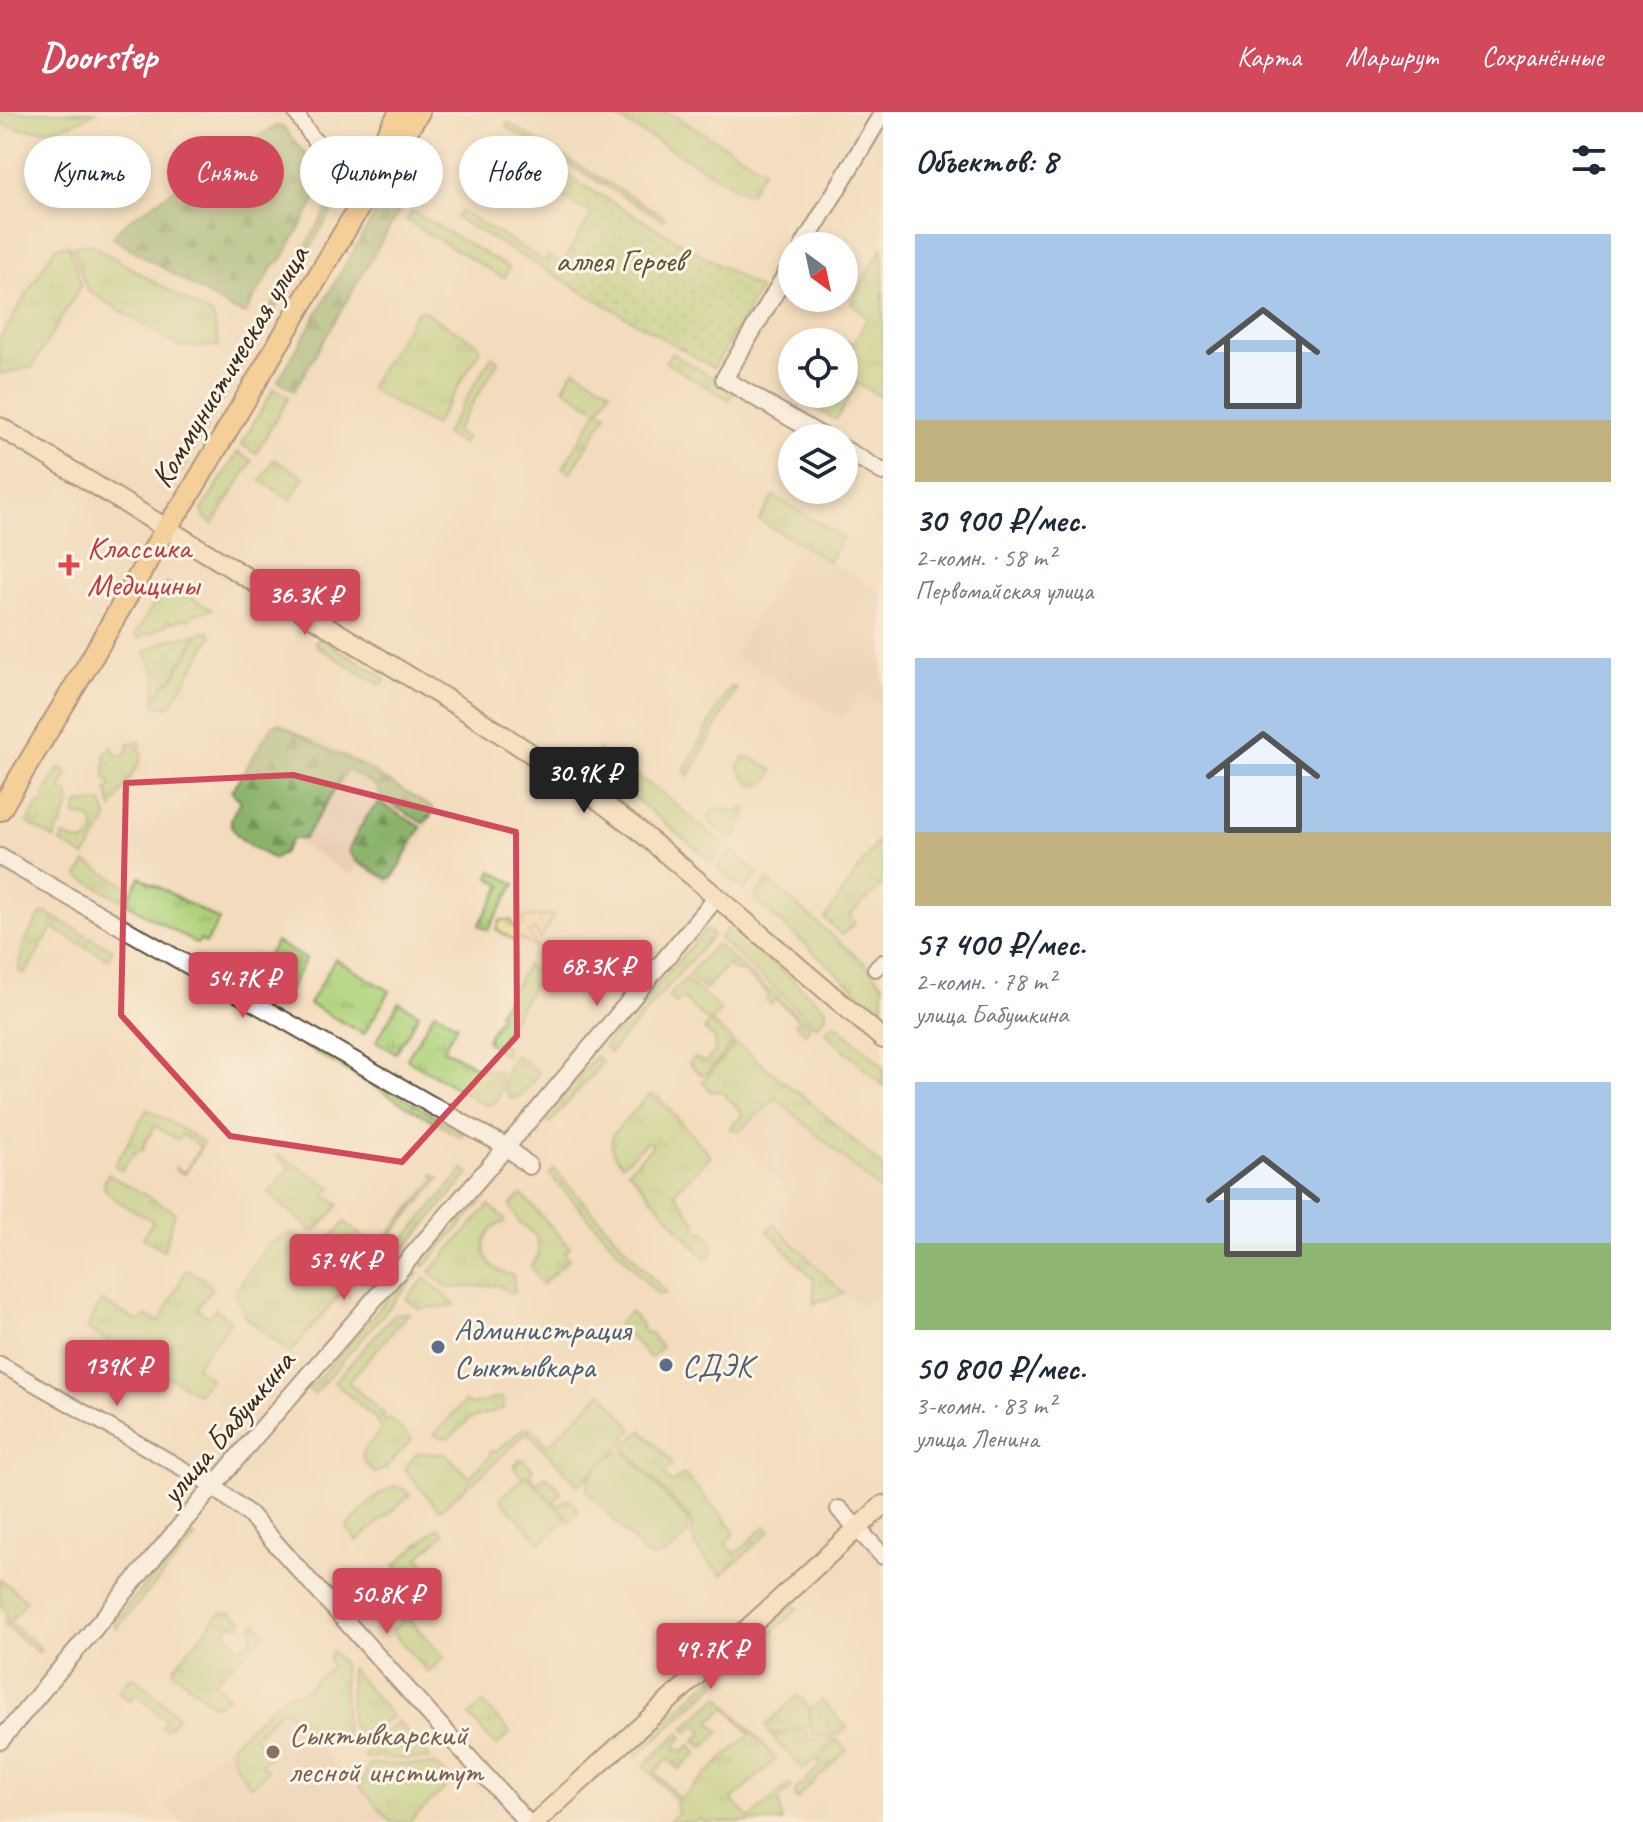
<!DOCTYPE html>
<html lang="ru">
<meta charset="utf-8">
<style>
body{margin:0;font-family:Caveat,sans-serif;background:#f6f6f7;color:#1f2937;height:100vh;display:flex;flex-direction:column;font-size:30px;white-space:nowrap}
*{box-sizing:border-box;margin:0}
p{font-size:26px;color:#747a83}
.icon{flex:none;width:44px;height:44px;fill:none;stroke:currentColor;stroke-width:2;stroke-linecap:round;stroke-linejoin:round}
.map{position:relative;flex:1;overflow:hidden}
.side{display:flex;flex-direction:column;background:#fff;width:760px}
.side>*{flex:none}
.hud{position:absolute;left:24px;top:24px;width:738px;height:72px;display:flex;gap:16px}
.needle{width:52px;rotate:147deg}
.fabs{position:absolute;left:778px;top:120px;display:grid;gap:16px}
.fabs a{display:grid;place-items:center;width:80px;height:80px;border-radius:50%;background:#fff;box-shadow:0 4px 12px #0003;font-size:40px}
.price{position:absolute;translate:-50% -68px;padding:0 18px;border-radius:8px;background:#d1495b;color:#fff;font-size:26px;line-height:52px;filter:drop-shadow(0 2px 4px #0008)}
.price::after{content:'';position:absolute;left:50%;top:48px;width:24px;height:18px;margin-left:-12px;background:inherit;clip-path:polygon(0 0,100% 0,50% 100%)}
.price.selected{background:#222;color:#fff}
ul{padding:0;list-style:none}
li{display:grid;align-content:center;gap:16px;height:424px;padding:0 32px}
li span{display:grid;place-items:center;height:248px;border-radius:0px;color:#555}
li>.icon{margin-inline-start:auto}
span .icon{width:144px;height:144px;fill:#fffc;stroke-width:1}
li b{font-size:34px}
h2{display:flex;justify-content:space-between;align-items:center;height:96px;padding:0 32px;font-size:34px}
.tag{padding:0 28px;border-radius:36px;background:#fff;box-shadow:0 4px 12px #0003;font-size:28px;line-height:72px}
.tag.selected{background:#d1495b;color:#fff}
header{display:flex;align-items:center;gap:48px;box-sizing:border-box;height:112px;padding:0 40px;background:#d1495b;color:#fff}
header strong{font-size:38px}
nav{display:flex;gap:44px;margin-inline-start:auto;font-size:28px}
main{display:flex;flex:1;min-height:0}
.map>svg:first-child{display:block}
.built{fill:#e9ceb6}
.grass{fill:url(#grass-tufts);stroke:#747e4c;stroke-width:2}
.forest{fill:url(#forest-firs);stroke:#626e44;stroke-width:2}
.sand{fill:url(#sand-dots);stroke:#94825e;stroke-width:2}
.park{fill:url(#park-dots);stroke:#747e4c;stroke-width:2}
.pitch{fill:#aed17a;stroke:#747e4c;stroke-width:2}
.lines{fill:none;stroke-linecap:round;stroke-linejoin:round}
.minor-casing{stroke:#574536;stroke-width:18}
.tertiary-casing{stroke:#574536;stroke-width:20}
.secondary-casing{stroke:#574536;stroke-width:22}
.primary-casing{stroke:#574536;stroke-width:24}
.minor{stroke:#fff;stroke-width:14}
.tertiary{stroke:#fff;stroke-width:16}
.secondary{stroke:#fce5c4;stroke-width:18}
.primary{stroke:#f8bf6c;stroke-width:20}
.marked{fill:none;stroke:#d1495b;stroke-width:6;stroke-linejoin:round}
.health-dot{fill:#e0444e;stroke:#fcf5e5;stroke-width:3}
.service-dot{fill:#5c6f8a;stroke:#fcf5e5;stroke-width:3}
.education-dot{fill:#8d6e63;stroke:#fcf5e5;stroke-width:3}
.labels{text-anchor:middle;stroke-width:6;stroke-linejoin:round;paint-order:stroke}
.park-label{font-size:32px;fill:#585435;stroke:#fcf5e5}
.street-label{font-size:32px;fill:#3b2a1e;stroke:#fcf5e5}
.health-label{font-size:32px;fill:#be3a42;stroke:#fcf5e5;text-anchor:start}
.service-label{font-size:32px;fill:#4e5e75;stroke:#fcf5e5;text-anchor:start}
.education-label{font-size:32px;fill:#785e54;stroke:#fcf5e5;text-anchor:start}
</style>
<header>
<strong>Doorstep</strong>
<nav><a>Карта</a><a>Маршрут</a><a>Сохранённые</a></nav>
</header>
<main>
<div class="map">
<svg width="883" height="1710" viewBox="0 0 883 1710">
<defs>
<pattern id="grass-tufts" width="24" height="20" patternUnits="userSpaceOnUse" patternTransform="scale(2)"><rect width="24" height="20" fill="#aed17a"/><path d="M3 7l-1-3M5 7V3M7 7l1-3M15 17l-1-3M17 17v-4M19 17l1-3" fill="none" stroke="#8faa63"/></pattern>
<pattern id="forest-firs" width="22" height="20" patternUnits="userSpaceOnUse" patternTransform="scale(2)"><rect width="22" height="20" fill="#8ab36a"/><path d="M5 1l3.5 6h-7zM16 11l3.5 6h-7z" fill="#729257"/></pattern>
<pattern id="sand-dots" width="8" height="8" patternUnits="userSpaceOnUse" patternTransform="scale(2)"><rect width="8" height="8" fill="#eeda9e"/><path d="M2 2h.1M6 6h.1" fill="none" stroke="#cdbb88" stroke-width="1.8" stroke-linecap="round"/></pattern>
<pattern id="park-dots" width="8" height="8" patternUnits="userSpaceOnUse" patternTransform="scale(2)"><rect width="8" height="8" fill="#aed17a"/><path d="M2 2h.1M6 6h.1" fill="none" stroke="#8faa63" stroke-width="1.8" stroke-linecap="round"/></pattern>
</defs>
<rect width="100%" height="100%" fill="#fcf5e5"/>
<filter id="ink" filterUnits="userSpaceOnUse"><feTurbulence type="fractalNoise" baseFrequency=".0125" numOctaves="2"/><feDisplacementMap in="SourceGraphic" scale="16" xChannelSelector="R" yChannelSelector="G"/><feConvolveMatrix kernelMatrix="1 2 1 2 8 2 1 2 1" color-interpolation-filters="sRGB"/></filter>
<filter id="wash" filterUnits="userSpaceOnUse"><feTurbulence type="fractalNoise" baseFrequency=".006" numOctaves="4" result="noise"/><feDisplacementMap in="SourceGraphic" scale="32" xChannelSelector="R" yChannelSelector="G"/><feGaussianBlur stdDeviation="1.8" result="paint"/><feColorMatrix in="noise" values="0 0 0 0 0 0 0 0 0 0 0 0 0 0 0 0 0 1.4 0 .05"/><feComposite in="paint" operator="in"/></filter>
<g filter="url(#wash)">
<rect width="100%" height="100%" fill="#f3dcbd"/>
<!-- built -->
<g class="built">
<polygon points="799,433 883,480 883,594 861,580 843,607 733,544"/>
<polygon points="313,623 438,697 391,773 357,753 351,763 262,709"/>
<polygon points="776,985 883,1080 883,1181 862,1197 769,1101 789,1082 738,1026 745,1014"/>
<polygon points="276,1588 389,1710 181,1710 165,1692"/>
</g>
<!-- grass -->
<g class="grass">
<polygon points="607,0 668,0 764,57 750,81 747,82"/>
<polygon points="508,11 665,105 663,108 506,15"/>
<polygon points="339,77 342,81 180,361 179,356"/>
<polygon points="412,99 509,156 504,166 407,109"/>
<polygon points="90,132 213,204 219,234 180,235 87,178 73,134"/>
<polygon points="69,133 81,173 32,255 0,262 0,226 55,136"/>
<polygon points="883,135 883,286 858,271 836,308 804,289 801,283 844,282 844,233 847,229 853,232 867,207 866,204 852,192 851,189"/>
<polygon points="417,199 423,199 478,232 481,237 434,314 372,278 370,274"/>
<polygon points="671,241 735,278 729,288 665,250"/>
<polygon points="492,244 499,249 455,320 466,326 462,332 445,322"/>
<polygon points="574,257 610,278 599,298 607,302 571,360 563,356 598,298 563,276"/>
<polygon points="274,276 289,285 256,341 241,333"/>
<polygon points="238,340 252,349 213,412 205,406 202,398"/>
<polygon points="274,347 304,365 291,387 261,369"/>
<polygon points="774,384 843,425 829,449 759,408"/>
<polygon points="168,471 211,497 193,503 189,508 185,506 172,511 168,508 166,513 147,523 144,522 143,525 138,527 136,521 166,472"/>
<path d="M203,520l8,1 1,3 -41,69 -4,2 -4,-3 -3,3h-4l-1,-8 7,-7 1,-6c7,-3 17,-13 16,-21l4,-3 7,-12 3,-1 -1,-3 6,-12z"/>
<polygon points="321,526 382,564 385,569 380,573 378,572 318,535 315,529"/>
<polygon points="732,575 737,576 689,664 684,659 728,578"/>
<polygon points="140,630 141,633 138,636 141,639 141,648 112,696 107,677 110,676 111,671 105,667 105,641 113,635 115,643 124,644 128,639 128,631"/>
<polygon points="597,637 658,678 725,734 712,750 613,668"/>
<path d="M744,645l9,2 21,12c-15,25 -24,16 -36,-4z"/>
<path d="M63,657l4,7 -6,11 2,4 5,1 2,14c-7,7 -6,20 -14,26l-1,7 -28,-16 12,-20 3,1 4,-3 -2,-6 14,-25z"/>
<path d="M101,690l5,10 1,8 -22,37 -25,-15 4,-6 18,7c12,-3 16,-15 8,-25l-15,-3 3,-11z"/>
<polygon points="714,696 738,699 745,696 747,697 736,724 733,728 730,727 708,709 708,705"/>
<polygon points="881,724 883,726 883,772 849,804 855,811 842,823 825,807"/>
<polygon points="732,739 758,762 744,778 718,756"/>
<polygon points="86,750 129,775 121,788 78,764"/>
<polygon points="492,759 515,772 488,818 479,813 502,774 489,765"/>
<polygon points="140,765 219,808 206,831 200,828 197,832 125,791"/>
<polygon points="768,769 864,851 883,872 883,902 753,786"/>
<polygon points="45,800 113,838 108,847 52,816 25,862 19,859 23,833 40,803"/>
<polygon points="730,814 826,897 826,904 818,913 815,913 719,827"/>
<polygon points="706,817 713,823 610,941 605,935 606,932"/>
<polygon points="276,830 306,847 289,878 258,860"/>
<polygon points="717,833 810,914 805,921 795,912 799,908 775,887 771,892 766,887 769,882 739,857 736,860 727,853 705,878 688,863 713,835"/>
<polygon points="335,847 390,879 364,922 309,892"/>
<polygon points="527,853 540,862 500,928 506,935 505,943 486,929 501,903 498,901"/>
<polygon points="685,867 721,898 712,908 714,913 734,930 709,959 702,963 689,952 689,951 694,946 706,950 716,938 714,932 716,928 704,917 709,910 682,886 676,892 668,885"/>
<polygon points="399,890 419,902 396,941 376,930"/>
<path d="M435,899l22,14 -14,24 37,20 20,4c2,14 3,32 -15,32l-78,-46z"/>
<polygon points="837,913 883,954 883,974 827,922 826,919 830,914"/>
<polygon points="289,919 464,1021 461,1025 283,922"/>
<polygon points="735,933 739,933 791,976 800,981 883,1055 883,1080 776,986 740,1018 732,1018 730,1016 742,1003 740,998 721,979 712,980 702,970"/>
<path d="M515,942l24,19c-8,9 -17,27 -29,25 -12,-15 -3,-29 5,-44z"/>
<polygon points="596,944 603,950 550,1011 544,1006 549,998"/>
<path d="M649,983l9,2 53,59 -37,36c9,11 14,21 23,32l-2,2 6,7 3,-2c9,10 11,15 6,27l-4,1 -3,-3 -75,-86 24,-23v-3l-5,-2 -24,22c-10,-8 -14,-17 -10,-30z"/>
<polygon points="147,997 202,1029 203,1032 185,1062 183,1062 175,1058 175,1055 185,1060 200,1034 182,1023 178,1028 155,1014 142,1035 145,1037 134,1041 122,1058 115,1053"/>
<polygon points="276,1043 279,1043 332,1075 332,1077 331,1076 326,1080 325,1083 339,1093 317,1119 311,1118 268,1081 290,1056"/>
<polygon points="464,1057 469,1062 374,1173 368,1170"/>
<polygon points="554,1057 666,1181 658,1183 549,1062"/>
<path d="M108,1062l67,38 -11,38 -21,-12 10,-17c-10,-6 -48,-24 -49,-35 -1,-4 2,-8 4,-12z"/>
<polygon points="434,1062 440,1067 359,1160 326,1131 345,1110 376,1136 436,1067 432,1064"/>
<polygon points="490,1071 495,1075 424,1155 421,1148"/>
<polygon points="522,1083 570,1135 564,1141 569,1147 542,1173 531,1154 539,1141 537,1126 532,1120 519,1110 510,1093"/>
<path d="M489,1093l15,13 1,4c-32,10 -25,49 8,53l2,18h-5l-11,-8 -49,3 -5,-2 -15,-14z"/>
<polygon points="774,1112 844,1182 822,1188 814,1192 814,1168 767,1118"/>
<polygon points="293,1121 309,1134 317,1133 354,1166 290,1241 246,1205 234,1181 266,1135 277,1127"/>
<polygon points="186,1158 203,1166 212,1176 197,1197 209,1205 215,1197 231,1209 196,1254 210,1266 198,1282 87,1217 99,1192 102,1189 137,1209 141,1209 147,1204 160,1210"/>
<polygon points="414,1160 419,1161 314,1282 309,1278 410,1161"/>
<polygon points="425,1166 455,1193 419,1197 406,1187"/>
<polygon points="630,1200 643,1214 641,1216 646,1222 649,1220 662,1235 650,1246 618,1211"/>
<polygon points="409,1201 348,1270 384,1302 382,1305 386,1309 389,1306 412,1327 385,1357 375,1361 364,1350 362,1341 382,1316 376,1311 378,1309 334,1270 394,1202"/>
<path d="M602,1280l30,36v2l-8,8 4,4 14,-12 29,31 1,4 -9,8 9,10 9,-8h4l47,52 2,6 -9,10 10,11 31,-28 4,5 -48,44c-9,-9 -22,-19 -27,-30 -4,-9 -1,-18 -5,-26l-68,-74 -44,40 -51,-53 -54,51 -2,-1 -29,26 -4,1 -34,-41 14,-15 28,1 23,23 21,-20v-6l6,1 29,-25h4l19,18z"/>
<polygon points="501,1285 504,1296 470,1307 449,1326 444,1326 434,1323 464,1290 472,1293"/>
<polygon points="521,1347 524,1348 533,1357 530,1363 537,1371 544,1365 548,1365 561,1379 561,1382 554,1389 558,1393 569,1387 578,1397 578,1400 569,1409 566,1408 567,1405 527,1363 523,1365 515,1357 515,1353"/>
<polygon points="394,1374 403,1377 410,1383 357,1429 347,1416 348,1413 378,1383"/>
<polygon points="439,1416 444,1422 419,1445 429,1457 409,1473 394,1454 436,1417"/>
<polygon points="189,1422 195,1426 116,1517 113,1510"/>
<polygon points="0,1467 27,1489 9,1510 41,1537 38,1541 5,1513 7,1501 0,1492"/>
<polygon points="794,1492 798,1497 636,1645 637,1634"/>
<polygon points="224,1500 231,1501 244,1509 239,1514 233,1512 225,1519 241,1536 254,1524 251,1516 256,1511 266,1522 214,1569 228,1585 217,1593 211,1591 173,1559 174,1555 219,1502"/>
<polygon points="407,1505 444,1546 428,1560 391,1519"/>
<path d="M332,1539l11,13 3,78 -7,2 -8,-8 -11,9 -26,-29 -1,1 -9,-9 -31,28 17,20 -9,8 7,7 -17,15c-10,-14 -23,-27 -18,-44l55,-50 14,1 29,-26 -2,-9z"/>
<polygon points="350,1556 392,1604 356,1633 352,1629 351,1620 354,1620 355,1614 351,1614"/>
<polygon points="134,1565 176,1602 177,1606 166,1618 161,1614 166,1608 136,1582 129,1589 118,1579 130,1566"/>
<polygon points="798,1583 809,1595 808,1615 770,1622 766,1613"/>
<polygon points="719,1584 776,1647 732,1688 750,1707 788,1672 791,1676 779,1687 782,1710 703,1710 699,1707 694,1710 668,1710 679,1700 675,1695 677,1690 644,1653 679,1621 683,1625 676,1632 676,1637 683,1639 690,1633 697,1641 679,1658 669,1647 655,1660 680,1687 750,1622 726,1595 710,1609 720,1620 703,1636 695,1628 702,1622 701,1615 695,1613 688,1620 684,1616"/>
<polygon points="483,1591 510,1621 496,1634 469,1604"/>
<polygon points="397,1609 431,1647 382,1647 382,1643 376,1643 376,1646 367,1646 364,1643"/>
<polygon points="807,1619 808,1625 811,1627 836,1627 803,1657 772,1625"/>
<polygon points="838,1629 847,1638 800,1683 799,1687 796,1687 795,1679 821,1653 817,1649"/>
<polygon points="370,1652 436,1653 452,1670 409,1710 391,1710 359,1674"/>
</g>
<!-- forest -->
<g class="forest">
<path d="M276,14l8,2 22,27 15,12 5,7v8l-44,77 -8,6 -29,49 -14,-5 -118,-71c7,-14 24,-23 37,-32 40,-29 84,-54 126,-80z"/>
<polygon points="390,81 408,84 294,279 278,269 381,91"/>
<path d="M278,611l46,25 32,14 78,47 -4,8 -7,6 -30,-18 -12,-9 -5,-10 -27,-15 -3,1 -42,67h-12l-9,14 -10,6c-12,-7 -46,-23 -42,-40 2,-6 7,-13 10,-18l-10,-10 42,-66z"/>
<path d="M380,691l41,24 -28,50 -5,2 -31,-17 -9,-11c9,-16 17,-38 32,-48z"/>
</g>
<!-- sand -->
<polygon class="sand" points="554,803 540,827 534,817 529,820 536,833 535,835 518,825 515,829 496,817 501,808 511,808 512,813 516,816 524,806"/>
<!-- park -->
<g class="park">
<polygon points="503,26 760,177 714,256 456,106 460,99 545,149 548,144 562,152 592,102 492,44"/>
<path d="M196,522l-13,28 -5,2c0,10 -9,17 -16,23l-1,5 -6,5 1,-22 -11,-23 22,-12z"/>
<polygon points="822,1588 847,1616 839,1623 812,1623 811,1598"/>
</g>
<!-- pitch -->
<g class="pitch">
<path d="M0,0h96c-30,18 -63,24 -96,11z"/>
<path d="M619,1340h4l8,5 57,63v13c-11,12 -26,32 -43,21l-58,-63c-2,-16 18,-33 32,-39z"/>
<polygon points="526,1363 567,1406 541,1431 500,1387"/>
</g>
</g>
<g filter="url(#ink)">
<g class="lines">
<!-- minor casing -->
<g class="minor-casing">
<g id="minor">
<polyline points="295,0 314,28 372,65"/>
<polyline points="875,857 883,850"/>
<polyline points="0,1252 213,1374"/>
</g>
</g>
<!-- tertiary casing -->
<g class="tertiary-casing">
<g id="tertiary">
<polyline points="803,134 883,0"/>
<polyline points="792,152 724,267 825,326"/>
<polyline points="844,337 883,360"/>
<polyline points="0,745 477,1019 506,1034 529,1054"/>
<polyline points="213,1374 250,1403 527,1710"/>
<polyline points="839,1397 883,1444"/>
<polyline points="0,1629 253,1327 527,1011 717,785"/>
</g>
</g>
<!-- secondary casing -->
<g class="secondary-casing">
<g id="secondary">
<polyline points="0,315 466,599 573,669 637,717 883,927"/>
<polyline points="536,1710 883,1393"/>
</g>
</g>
<!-- primary casing -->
<g class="primary-casing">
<g id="primary">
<polyline points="359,70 400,0"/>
<polyline points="0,698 90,549 166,416 186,388 362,90 419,0"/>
</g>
</g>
<!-- minor -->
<use href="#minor" class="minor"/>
<!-- tertiary -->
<use href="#tertiary" class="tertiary"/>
<!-- secondary -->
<use href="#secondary" class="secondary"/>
<!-- primary -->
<use href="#primary" class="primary"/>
</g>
</g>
<!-- marked area -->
<path d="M0 0H883V1710H0ZM293,663l223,57 1,204 -115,126 -172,-26 -109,-121 5,-232z" fill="#f3dcbd" fill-opacity=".55" fill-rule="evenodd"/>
<path class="marked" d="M293,663l223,57 1,204 -115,126 -172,-26 -109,-121 5,-232z"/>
<!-- markers -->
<path class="health-dot" d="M65 441h8v8h8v8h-8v8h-8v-8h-8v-8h8z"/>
<g class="service-dot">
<circle cx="438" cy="1235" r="8"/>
<circle cx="666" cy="1253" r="8"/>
</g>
<circle class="education-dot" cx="273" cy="1640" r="8"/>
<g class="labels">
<!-- park labels -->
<g class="park-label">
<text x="620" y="159">аллея Героев</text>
</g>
<!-- street labels -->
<g class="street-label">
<text transform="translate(229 254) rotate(-59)" y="11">Коммунистическая улица</text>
<text transform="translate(227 1315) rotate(-50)" y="11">улица Бабушкина</text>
</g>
<!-- health labels -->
<g class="health-label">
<text x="87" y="446">Классика<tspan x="87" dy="37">Медицины</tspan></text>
</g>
<!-- service labels -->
<g class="service-label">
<text x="454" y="1228">Администрация<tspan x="454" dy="37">Сыктывкара</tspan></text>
<text x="682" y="1264">СДЭК</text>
</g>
<!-- education labels -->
<g class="education-label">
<text x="289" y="1633">Сыктывкарский<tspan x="289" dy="37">лесной институт</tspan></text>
</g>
</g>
</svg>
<div class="fabs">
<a><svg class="needle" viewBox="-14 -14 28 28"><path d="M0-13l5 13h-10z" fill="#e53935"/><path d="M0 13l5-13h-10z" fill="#747a83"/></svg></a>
<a><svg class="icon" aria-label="locate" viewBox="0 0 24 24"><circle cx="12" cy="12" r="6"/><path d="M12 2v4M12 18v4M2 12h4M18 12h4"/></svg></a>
<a><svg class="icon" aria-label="layers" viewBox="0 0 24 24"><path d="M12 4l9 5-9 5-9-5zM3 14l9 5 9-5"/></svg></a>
</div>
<b class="price" style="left:305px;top:525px">36.3K ₽</b>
<b class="price selected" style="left:584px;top:703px">30.9K ₽</b>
<b class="price" style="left:597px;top:896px">68.3K ₽</b>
<b class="price" style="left:243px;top:908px">54.7K ₽</b>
<b class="price" style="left:344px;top:1190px">57.4K ₽</b>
<b class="price" style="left:117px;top:1296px">139K ₽</b>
<b class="price" style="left:387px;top:1524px">50.8K ₽</b>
<b class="price" style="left:711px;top:1579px">49.7K ₽</b>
<div class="hud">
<a class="tag">Купить</a>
<a class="tag selected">Снять</a>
<a class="tag">Фильтры</a>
<a class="tag">Новое</a>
</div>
</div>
<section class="side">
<h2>Объектов: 8<svg class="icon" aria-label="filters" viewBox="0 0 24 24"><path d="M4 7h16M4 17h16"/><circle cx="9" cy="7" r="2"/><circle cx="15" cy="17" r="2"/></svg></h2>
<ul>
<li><span style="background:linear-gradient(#a9c7e8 75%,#c2b280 0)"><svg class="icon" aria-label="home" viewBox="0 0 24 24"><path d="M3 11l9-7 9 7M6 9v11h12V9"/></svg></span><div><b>30 900 ₽/мес.</b><p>2-комн. · 58 m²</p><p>Первомайская улица</p></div></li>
<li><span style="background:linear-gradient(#a9c7e8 70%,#c2b280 0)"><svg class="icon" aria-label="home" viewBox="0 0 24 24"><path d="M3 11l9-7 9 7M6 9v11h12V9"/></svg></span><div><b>57 400 ₽/мес.</b><p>2-комн. · 78 m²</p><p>улица Бабушкина</p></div></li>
<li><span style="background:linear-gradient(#a9c7e8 65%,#8fb573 0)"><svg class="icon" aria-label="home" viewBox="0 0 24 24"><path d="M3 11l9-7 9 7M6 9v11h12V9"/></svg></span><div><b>50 800 ₽/мес.</b><p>3-комн. · 83 m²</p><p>улица Ленина</p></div></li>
</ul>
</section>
</main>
